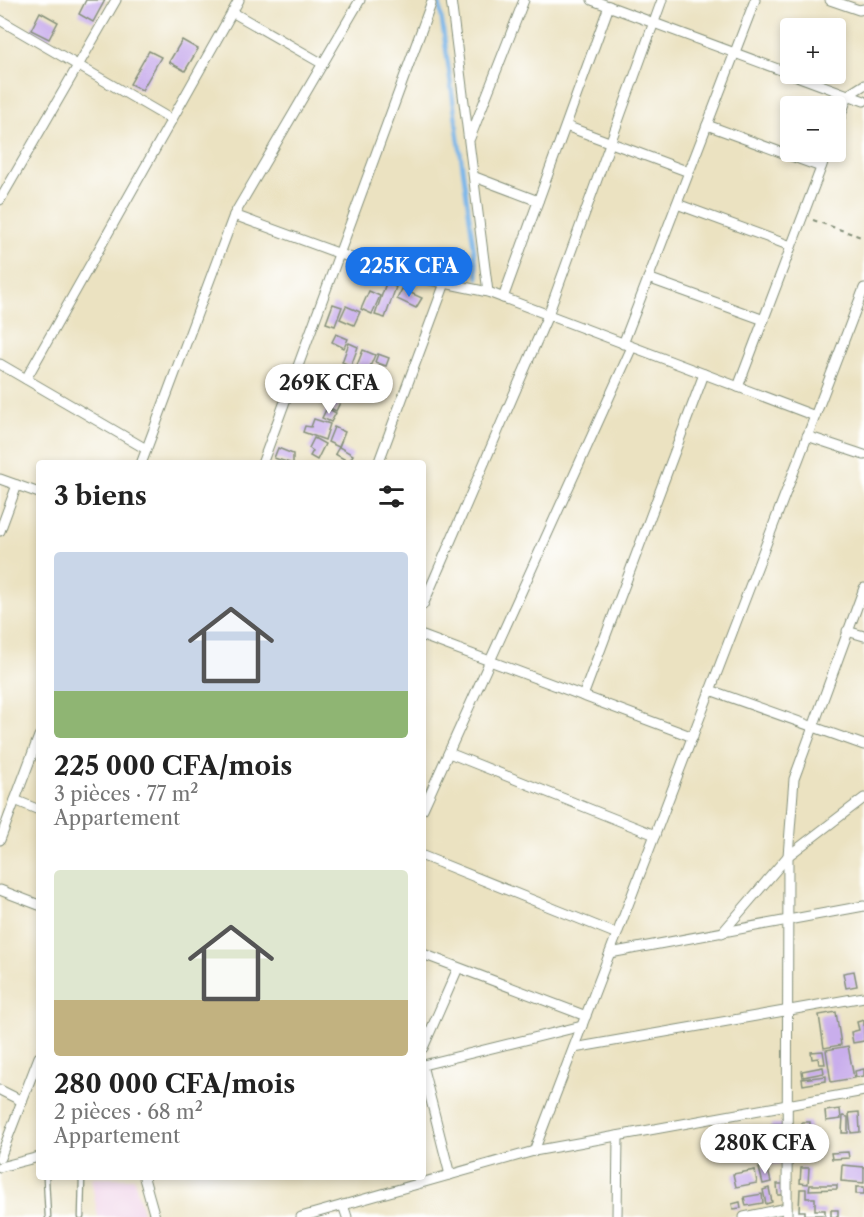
<!DOCTYPE html>
<html lang="fr">
<meta charset="utf-8">
<style>
body{margin:0;font-family:"Libre Caslon Text",serif;background:#f6f6f6;color:#222;height:100vh;display:flex;flex-direction:column;font-size:22px;white-space:nowrap}
*{box-sizing:border-box;margin:0}
p{font-size:20px;color:#767676}
.icon{flex:none;width:33px;height:33px;fill:none;stroke:currentColor;stroke-width:2;stroke-linecap:round;stroke-linejoin:round}
.map{position:relative;flex:1;overflow:hidden}
.details{position:absolute;left:36px;top:460px;width:390px;height:720px;display:flex;flex-direction:column;background:#fff;border-radius:6px;box-shadow:0 3px 9px #0003}
.details>*{flex:none}
.fabs{position:absolute;left:780px;top:18px;display:grid;gap:12px}
.fabs a{display:grid;place-items:center;width:66px;height:66px;border-radius:6px;background:#fff;box-shadow:0 3px 9px #0003;font-size:30px}
.price{position:absolute;translate:-50% -51px;padding:0 14px;border-radius:21px;background:#fff;color:#222;font-size:20px;line-height:39px;filter:drop-shadow(0 2px 3px #0008)}
.price::after{content:'';position:absolute;left:50%;top:36px;width:18px;height:14px;margin-left:-9px;background:inherit;clip-path:polygon(0 0,100% 0,50% 100%)}
.price.selected{background:#1a73e8;color:#fff}
ul{padding:0;list-style:none}
li{display:grid;align-content:center;gap:12px;height:318px;padding:0 18px}
li span{display:grid;place-items:center;height:186px;border-radius:6px;color:#555}
li>.icon{margin-inline-start:auto}
span .icon{width:108px;height:108px;fill:#fffc;stroke-width:1}
li b{font-size:26px}
h2{display:flex;justify-content:space-between;align-items:center;height:72px;padding:0 18px;font-size:26px}
.map>svg:first-child{display:block}
.built{fill:#efd0e7}
.lines{fill:none;stroke-linecap:round;stroke-linejoin:round}
.stream{stroke:#77b5ea;stroke-width:4}
.building{fill:#c9aeec}
.lane-casing{stroke:#85907a;stroke-width:7}
.street-casing{stroke:#85907a;stroke-width:11}
.path{stroke:#85907a;stroke-width:2;stroke-dasharray:4.5 4.5;stroke-linecap:butt}
.lane{stroke:#fff;stroke-width:4.5}
.street{stroke:#fff;stroke-width:9}
</style>
<div class="map">
<svg width="864" height="1217" viewBox="0 0 864 1217">
<rect width="100%" height="100%" fill="#fff"/>
<filter id="ink" filterUnits="userSpaceOnUse"><feTurbulence type="fractalNoise" baseFrequency=".0167" numOctaves="2"/><feDisplacementMap in="SourceGraphic" scale="12" xChannelSelector="R" yChannelSelector="G"/><feConvolveMatrix kernelMatrix="1 2 1 2 8 2 1 2 1" color-interpolation-filters="sRGB"/></filter>
<filter id="wash" filterUnits="userSpaceOnUse"><feTurbulence type="fractalNoise" baseFrequency=".008" numOctaves="4" result="noise"/><feDisplacementMap in="SourceGraphic" scale="24" xChannelSelector="R" yChannelSelector="G"/><feGaussianBlur stdDeviation="1.35" result="paint"/><feColorMatrix in="noise" values="0 0 0 0 0 0 0 0 0 0 0 0 0 0 0 0 0 1.4 0 .05"/><feComposite in="paint" operator="in"/></filter>
<g filter="url(#wash)">
<rect width="100%" height="100%" fill="#ebe2c1"/>
<!-- built -->
<polygon class="built" points="91,1178 134,1178 144,1217 98,1217"/>
<g class="lines">
<!-- stream -->
<polyline class="stream" points="439,0 478,278"/>
</g>
<g id="blocks">
<!-- building -->
<g class="building">
<polygon points="86,0 105,0 93,22 79,14"/>
<polygon points="40,12 58,22 49,39 31,30"/>
<polygon points="182,40 198,49 185,71 169,62"/>
<polygon points="149,51 161,57 142,90 130,84"/>
<polygon points="386,283 396,287 385,318 375,315"/>
<polygon points="402,289 422,298 416,308 397,299"/>
<polygon points="369,291 380,296 372,314 361,309"/>
<polygon points="333,304 342,307 335,326 326,323"/>
<polygon points="346,306 360,312 354,325 340,319"/>
<polygon points="336,334 348,339 344,348 332,342"/>
<polygon points="349,343 358,347 351,366 342,362"/>
<polygon points="363,350 375,355 363,383 352,378"/>
<polygon points="378,354 389,358 386,366 375,362"/>
<polygon points="338,386 346,390 336,411 328,407"/>
<polygon points="367,387 379,392 376,399 365,394"/>
<polygon points="327,408 336,413 331,422 322,418"/>
<polygon points="314,419 330,424 325,440 303,432 305,426 311,427"/>
<polygon points="334,427 345,432 339,447 353,455 349,462 335,454 339,447 328,442"/>
<polygon points="314,438 325,444 317,460 310,456 313,451 309,448"/>
<polygon points="278,448 293,454 293,464 274,458"/>
<polygon points="854,971 857,986 846,988 843,973"/>
<polygon points="836,1012 841,1045 824,1048 819,1015"/>
<polygon points="864,1020 864,1041 853,1043 851,1032 859,1030 857,1022"/>
<polygon points="848,1046 854,1078 831,1082 826,1050"/>
<polygon points="823,1051 825,1064 819,1064 818,1058 812,1059 811,1052"/>
<polygon points="823,1067 824,1073 803,1077 802,1071"/>
<polygon points="864,1069 864,1076 856,1077 855,1071"/>
<polygon points="826,1076 826,1081 803,1085 802,1079"/>
<polygon points="840,1109 841,1119 826,1121 825,1111"/>
<polygon points="859,1112 860,1132 851,1133 849,1113"/>
<polygon points="843,1116 848,1117 848,1133 842,1133"/>
<polygon points="802,1122 810,1122 810,1153 801,1153"/>
<polygon points="771,1124 783,1124 784,1164 765,1164 765,1157 771,1157"/>
<polygon points="764,1129 768,1155 756,1157 753,1130"/>
<polygon points="848,1152 849,1158 832,1159 831,1153"/>
<polygon points="842,1165 864,1167 864,1183 841,1181"/>
<polygon points="767,1166 771,1182 763,1184 759,1168"/>
<polygon points="801,1168 809,1168 808,1184 800,1183"/>
<polygon points="755,1170 757,1183 736,1187 733,1174"/>
<polygon points="777,1184 784,1184 785,1195 778,1195"/>
<polygon points="810,1185 837,1185 837,1189 809,1190"/>
<rect x="856" y="1187" width="8" height="7"/>
<polygon points="769,1188 772,1202 766,1204 763,1190"/>
<polygon points="800,1189 806,1189 806,1198 815,1198 815,1210 825,1210 825,1215 805,1215 805,1211 799,1211"/>
<polygon points="762,1194 763,1203 746,1206 744,1197"/>
<polygon points="740,1202 741,1208 733,1209 732,1204"/>
<rect x="831" y="1210" width="7" height="7"/>
</g>
</g>
</g>
<g filter="url(#ink)">
<use href="#blocks" fill-opacity="0" stroke="#85907a" stroke-width="1.5"/>
<g class="lines">
<!-- lane casing -->
<g class="lane-casing">
<g id="lane">
<polyline points="46,1178 48,1217"/>
<polyline points="81,1217 82,1178"/>
</g>
</g>
<!-- street casing -->
<g class="street-casing">
<g id="street">
<polyline points="451,0 488,292"/>
<polyline points="592,0 864,101"/>
<polyline points="830,0 859,10 864,9"/>
<polyline points="232,12 323,64"/>
<polyline points="0,20 172,120"/>
<polyline points="707,125 821,167"/>
<polyline points="566,126 689,172"/>
<polyline points="836,129 848,95 864,85"/>
<polyline points="470,138 524,0"/>
<polyline points="475,177 538,201"/>
<polyline points="0,200 116,0"/>
<polyline points="677,204 791,246"/>
<polyline points="234,215 387,271 488,292 815,416"/>
<polyline points="648,278 764,320"/>
<polyline points="503,298 609,6"/>
<polyline points="623,344 755,0"/>
<polyline points="0,364 146,449"/>
<polyline points="26,379 239,0"/>
<polyline points="738,387 827,152"/>
<polyline points="807,436 864,455"/>
<polyline points="141,464 234,215 360,0"/>
<polyline points="262,464 431,4"/>
<polyline points="378,464 445,283"/>
<polyline points="0,479 39,493"/>
<polyline points="0,531 17,485"/>
<polyline points="423,605 548,315 662,0"/>
<polyline points="847,631 864,636"/>
<polyline points="423,636 693,737"/>
<polyline points="710,690 864,745"/>
<polyline points="583,696 704,374"/>
<polyline points="449,753 655,835"/>
<polyline points="15,800 39,810"/>
<polyline points="423,809 632,347"/>
<polyline points="0,840 39,736"/>
<polyline points="423,856 617,934"/>
<polyline points="0,890 39,905"/>
<polyline points="722,933 788,856 864,798"/>
<polyline points="610,953 864,906"/>
<polyline points="423,954 586,1016"/>
<polyline points="423,1048 458,968"/>
<polyline points="574,1048 864,997"/>
<polyline points="423,1065 582,1026"/>
<polyline points="423,1069 450,1175"/>
<polyline points="0,1090 22,1101"/>
<polyline points="534,1151 864,288"/>
<polyline points="0,1158 39,1057"/>
<polyline points="0,1167 39,1157"/>
<polyline points="144,1178 155,1217"/>
<polyline points="343,1205 347,1217"/>
<polyline points="301,1217 534,1151 864,1091"/>
<polyline points="617,1217 618,1136"/>
<polyline points="744,1217 787,1208"/>
<polyline points="787,1217 788,856 794,779 864,588"/>
</g>
</g>
<!-- path -->
<polyline class="path" points="813,220 864,238"/>
<!-- lane -->
<use href="#lane" class="lane"/>
<!-- street -->
<use href="#street" class="street"/>
</g>
</g>
</svg>
<div class="fabs">
<a>+</a>
<a>−</a>
</div>
<b class="price selected" style="left:409px;top:298px">225K CFA</b>
<b class="price" style="left:329px;top:415px">269K CFA</b>
<b class="price" style="left:765px;top:1175px">280K CFA</b>
<section class="details">
<h2>3 biens<svg class="icon" aria-label="filters" viewBox="0 0 24 24"><path d="M4 7h16M4 17h16"/><circle cx="9" cy="7" r="2"/><circle cx="15" cy="17" r="2"/></svg></h2>
<ul>
<li><span style="background:linear-gradient(#c9d6e8 75%,#8fb573 0)"><svg class="icon" aria-label="home" viewBox="0 0 24 24"><path d="M3 11l9-7 9 7M6 9v11h12V9"/></svg></span><div><b>225 000 CFA/mois</b><p>3 pièces · 77 m²</p><p>Appartement</p></div></li>
<li><span style="background:linear-gradient(#dfe7d0 70%,#c2b280 0)"><svg class="icon" aria-label="home" viewBox="0 0 24 24"><path d="M3 11l9-7 9 7M6 9v11h12V9"/></svg></span><div><b>280 000 CFA/mois</b><p>2 pièces · 68 m²</p><p>Appartement</p></div></li>
</ul>
</section>
</div>
